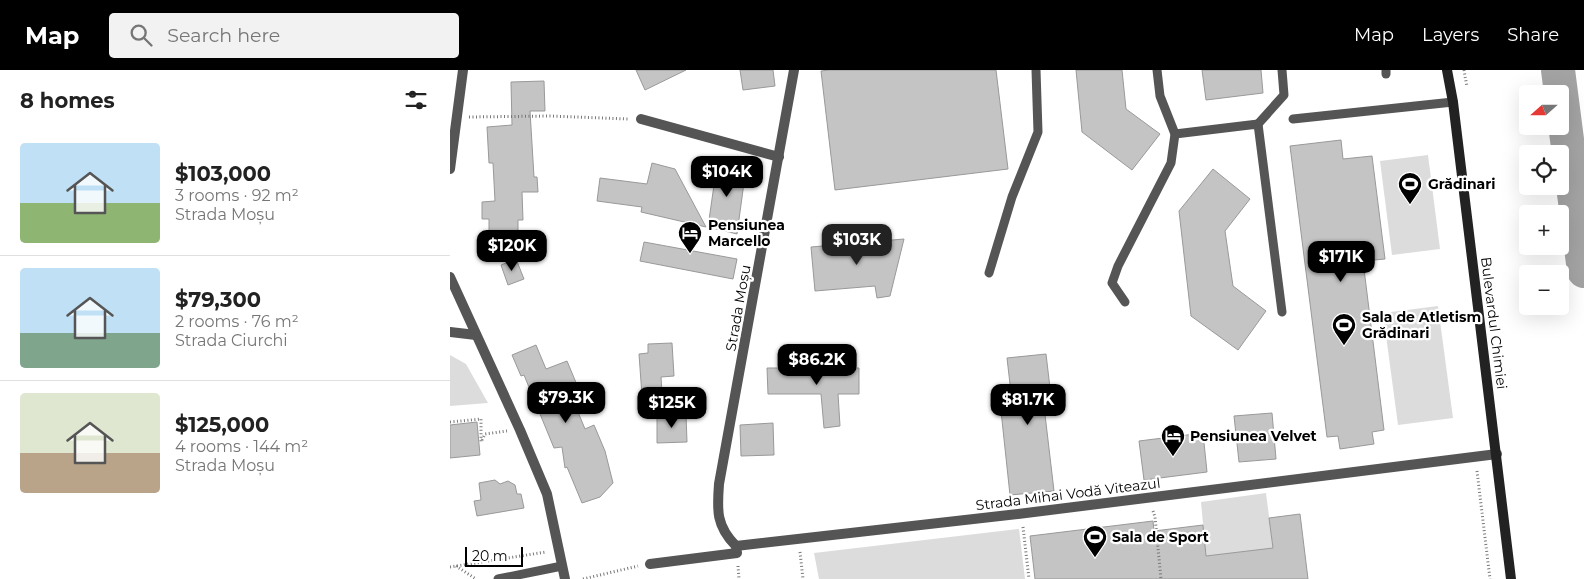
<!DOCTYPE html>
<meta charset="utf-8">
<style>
body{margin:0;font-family:Montserrat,sans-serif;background:#f2f2f2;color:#222;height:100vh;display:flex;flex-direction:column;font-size:19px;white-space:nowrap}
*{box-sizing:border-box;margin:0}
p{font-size:16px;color:#767676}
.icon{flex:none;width:28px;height:28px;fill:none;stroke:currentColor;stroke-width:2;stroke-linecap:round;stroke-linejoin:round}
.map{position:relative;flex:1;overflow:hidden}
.sheet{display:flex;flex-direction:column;background:#fff;width:450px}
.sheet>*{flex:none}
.needle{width:32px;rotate:249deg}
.fabs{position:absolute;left:1069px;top:15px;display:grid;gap:10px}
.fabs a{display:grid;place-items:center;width:50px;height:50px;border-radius:5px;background:#fff;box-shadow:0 5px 20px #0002;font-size:25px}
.scale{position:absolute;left:15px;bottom:12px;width:58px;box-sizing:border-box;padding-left:5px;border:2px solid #000;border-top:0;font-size:14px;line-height:18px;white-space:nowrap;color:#000;-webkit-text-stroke:4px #fff;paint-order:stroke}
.price{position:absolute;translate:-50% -42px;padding:0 11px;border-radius:10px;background:#000;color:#fff;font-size:16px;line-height:32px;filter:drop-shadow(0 1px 2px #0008)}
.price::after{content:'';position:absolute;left:50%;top:30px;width:15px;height:11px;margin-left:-8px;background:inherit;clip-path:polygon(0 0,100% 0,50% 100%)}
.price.selected{background:#222;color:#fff}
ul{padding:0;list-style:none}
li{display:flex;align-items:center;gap:15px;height:125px;padding:0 20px}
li+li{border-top:1px solid #e0e0e0}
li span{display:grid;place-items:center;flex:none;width:140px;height:100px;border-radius:5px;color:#555}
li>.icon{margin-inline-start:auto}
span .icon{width:60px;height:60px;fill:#fffc;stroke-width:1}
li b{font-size:21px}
h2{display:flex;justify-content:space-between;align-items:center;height:60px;padding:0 20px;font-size:21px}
header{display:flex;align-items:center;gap:30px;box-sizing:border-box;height:70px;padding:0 25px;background:#000;color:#fff}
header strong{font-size:24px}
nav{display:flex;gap:28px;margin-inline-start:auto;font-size:18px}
.search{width:350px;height:45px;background:#f2f2f2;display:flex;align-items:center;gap:12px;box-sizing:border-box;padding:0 18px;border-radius:5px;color:#767676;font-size:19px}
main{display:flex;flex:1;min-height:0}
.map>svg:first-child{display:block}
.green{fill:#dcdcdc}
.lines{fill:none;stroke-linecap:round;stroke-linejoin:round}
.river{stroke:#a3a3a3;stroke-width:34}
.building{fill:#c4c4c4;stroke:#999}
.path{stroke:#777;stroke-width:3;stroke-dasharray:1 2.5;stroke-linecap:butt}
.service{stroke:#555;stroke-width:9}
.minor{stroke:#555;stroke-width:10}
.tertiary{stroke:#555;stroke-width:10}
.secondary{stroke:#222;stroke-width:10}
.labels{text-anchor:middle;stroke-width:4.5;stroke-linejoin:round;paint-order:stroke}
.poi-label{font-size:14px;font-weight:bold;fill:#000;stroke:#fff;text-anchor:start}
.street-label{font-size:14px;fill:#000;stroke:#fff}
</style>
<header>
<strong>Map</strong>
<div class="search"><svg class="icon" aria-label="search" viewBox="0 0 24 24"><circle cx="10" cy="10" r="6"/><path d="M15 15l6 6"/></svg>Search here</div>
<nav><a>Map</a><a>Layers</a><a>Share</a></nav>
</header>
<main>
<section class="sheet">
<h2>8 homes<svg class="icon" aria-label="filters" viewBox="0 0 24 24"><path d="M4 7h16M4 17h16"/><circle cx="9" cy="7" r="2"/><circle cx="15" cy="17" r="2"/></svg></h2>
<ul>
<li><span style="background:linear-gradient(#bfe0f5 60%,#8fb573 0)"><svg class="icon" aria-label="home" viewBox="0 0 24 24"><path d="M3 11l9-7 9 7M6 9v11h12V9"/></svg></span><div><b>$103,000</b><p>3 rooms · 92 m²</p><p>Strada Moșu</p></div></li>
<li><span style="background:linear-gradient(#bfe0f5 65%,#7fa58c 0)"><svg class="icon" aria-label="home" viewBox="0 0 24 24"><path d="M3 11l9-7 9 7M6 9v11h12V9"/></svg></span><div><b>$79,300</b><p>2 rooms · 76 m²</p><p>Strada Ciurchi</p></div></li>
<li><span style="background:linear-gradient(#dfe7d0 60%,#b9a48a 0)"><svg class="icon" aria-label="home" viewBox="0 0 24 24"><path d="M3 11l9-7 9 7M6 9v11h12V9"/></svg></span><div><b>$125,000</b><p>4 rooms · 144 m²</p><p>Strada Moșu</p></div></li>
</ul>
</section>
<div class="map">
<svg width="1134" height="509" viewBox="0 0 1134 509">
<rect width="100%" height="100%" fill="#fff"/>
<!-- green -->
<g class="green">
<polygon points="978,85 990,179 942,185 930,91"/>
<polygon points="988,236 1003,348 948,355 933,243"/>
<polygon points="0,285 16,294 38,333 0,336"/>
<polygon points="816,423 823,478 756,486 751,432"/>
<polygon points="569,459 575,509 369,509 364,483"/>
</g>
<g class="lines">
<!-- river -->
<polyline class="river" points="1108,0 1134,201"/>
</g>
<!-- building -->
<g class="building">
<polygon points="186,0 236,0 195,20"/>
<polygon points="290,0 323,0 325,16 293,20"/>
<polygon points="379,0 546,0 558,99 385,120 371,1"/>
<polygon points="626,0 672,0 676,39 710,64 682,100 632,62"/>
<polygon points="752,0 811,0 813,23 756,30"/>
<polygon points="94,11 95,41 80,41 84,107 87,107 88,122 72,122 73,150 68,150 68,161 56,161 58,167 39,167 39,149 32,149 32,132 45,131 43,93 39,93 37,57 62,55 61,12"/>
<polygon points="891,70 893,89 922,86 935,189 913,191 934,360 922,362 924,374 890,379 888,366 877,367 840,76"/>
<polygon points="202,93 225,99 256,157 191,142 192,137 147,131 150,108 197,114"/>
<polygon points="267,94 296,98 287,164 258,157"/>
<polygon points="763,99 800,129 775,161 783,216 816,241 788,280 741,246 729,141"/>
<polygon points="454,169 440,226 427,228 425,216 365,221 361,177"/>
<polygon points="194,172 287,189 283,209 190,191"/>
<polygon points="66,189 74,209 58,215 51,195"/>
<polygon points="222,273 224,306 211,307 213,339 193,340 189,284 198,283 198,274"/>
<polygon points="86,275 96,299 117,291 127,315 118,318 135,359 144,355 155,381 163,413 150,427 132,433 117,397 115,398 112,377 104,378 74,305 71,306 62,285"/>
<polygon points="596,284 602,335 594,336 604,421 560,425 551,341 563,340 557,288"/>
<polygon points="317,298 409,298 409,324 388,324 390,356 374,358 371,324 318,324"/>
<polygon points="822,343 826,389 789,392 784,346"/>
<polygon points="236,345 237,372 207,373 207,346"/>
<polygon points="27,352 30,385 0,388 0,355"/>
<polygon points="323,353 324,385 291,386 290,355"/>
<polygon points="753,363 757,402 694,410 689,371"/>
<polygon points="45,410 50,414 58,411 65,415 67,424 71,424 74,438 27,446 24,431 31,430 29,413"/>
<polygon points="850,444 858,509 585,509 580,466 703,451 704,461 753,455 756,486 823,478 819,448"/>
</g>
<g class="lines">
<!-- path -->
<g class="path">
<polyline points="1014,0 1017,17"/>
<polyline points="19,47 100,46 178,49"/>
<polyline points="0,352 31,349 31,373"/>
<polyline points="32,370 35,364 57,361"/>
<polyline points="1027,401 1040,509"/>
<polyline points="703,441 705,447 711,509"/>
<polyline points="573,457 579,509"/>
<polyline points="350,482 353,509"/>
<polyline points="6,496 26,509"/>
<polyline points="288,496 289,509"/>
<polyline points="0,497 96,482"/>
<polyline points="133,509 188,496"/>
</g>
<!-- service -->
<g class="service">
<polyline points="936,0 936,4"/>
<polyline points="843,49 1003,32"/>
<polyline points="808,54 834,25 832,0"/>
<polyline points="725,64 808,54 832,242"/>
<polyline points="539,203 562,127 588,62 586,0"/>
<polyline points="675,232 662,213 668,196 721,93 725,64 710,26 707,0"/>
<polyline points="48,509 112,496"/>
</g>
<!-- minor -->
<g class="minor">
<polyline points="191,49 329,87"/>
<polyline points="0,207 70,360 97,424 115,509"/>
<polyline points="0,262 26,265"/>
<path d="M286,476c-20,-20 -19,-36 -17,-62l75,-414"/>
<polyline points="200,494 287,483 286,476 568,444 1047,384"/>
</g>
<!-- tertiary -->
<polyline class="tertiary" points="0,99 13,0"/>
<!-- secondary -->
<polyline class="secondary" points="997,0 1003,32 1061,509"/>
</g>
<!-- icons -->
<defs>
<g id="stadium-pin" transform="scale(1.25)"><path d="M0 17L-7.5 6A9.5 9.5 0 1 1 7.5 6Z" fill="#000" stroke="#fff"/><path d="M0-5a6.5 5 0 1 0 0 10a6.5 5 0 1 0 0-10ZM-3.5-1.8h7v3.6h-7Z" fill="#fff"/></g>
<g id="hotel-pin" transform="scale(1.25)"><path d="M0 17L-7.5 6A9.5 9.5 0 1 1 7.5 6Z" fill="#000" stroke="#fff"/><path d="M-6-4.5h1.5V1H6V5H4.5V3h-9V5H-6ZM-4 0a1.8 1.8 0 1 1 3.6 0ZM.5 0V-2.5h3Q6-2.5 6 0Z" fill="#fff"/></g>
</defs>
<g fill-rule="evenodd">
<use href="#stadium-pin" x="960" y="114"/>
<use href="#hotel-pin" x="240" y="163"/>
<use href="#stadium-pin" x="894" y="255"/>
<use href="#hotel-pin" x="723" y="366"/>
<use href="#stadium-pin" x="645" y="467"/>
</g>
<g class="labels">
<!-- poi labels -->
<g class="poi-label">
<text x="978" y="119">Grădinari</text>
<text x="258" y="160">Pensiunea<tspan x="258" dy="16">Marcello</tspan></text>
<text x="912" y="252">Sala de Atletism<tspan x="912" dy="16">Grădinari</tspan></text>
<text x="740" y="371">Pensiunea Velvet</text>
<text x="662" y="472">Sala de Sport</text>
</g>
<!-- street labels -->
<g class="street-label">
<text transform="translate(288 238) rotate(-80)" y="5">Strada Moșu</text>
<text transform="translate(1044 253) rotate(83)" y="5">Bulevardul Chimiei</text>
<text transform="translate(618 424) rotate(-7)" y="5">Strada Mihai Vodă Viteazul</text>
</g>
</g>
</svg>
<div class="fabs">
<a><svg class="needle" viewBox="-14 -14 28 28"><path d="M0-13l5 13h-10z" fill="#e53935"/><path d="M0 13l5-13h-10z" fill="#767676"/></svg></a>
<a><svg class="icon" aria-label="locate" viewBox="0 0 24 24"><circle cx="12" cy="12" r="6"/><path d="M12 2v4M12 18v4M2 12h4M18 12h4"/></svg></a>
<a>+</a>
<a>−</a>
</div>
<div class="scale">20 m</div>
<b class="price" style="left:277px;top:128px">$104K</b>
<b class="price selected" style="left:407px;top:196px">$103K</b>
<b class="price" style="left:62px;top:202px">$120K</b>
<b class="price" style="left:891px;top:213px">$171K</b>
<b class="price" style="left:367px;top:316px">$86.2K</b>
<b class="price" style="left:116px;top:354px">$79.3K</b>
<b class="price" style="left:578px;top:356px">$81.7K</b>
<b class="price" style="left:222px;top:359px">$125K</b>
</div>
</main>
